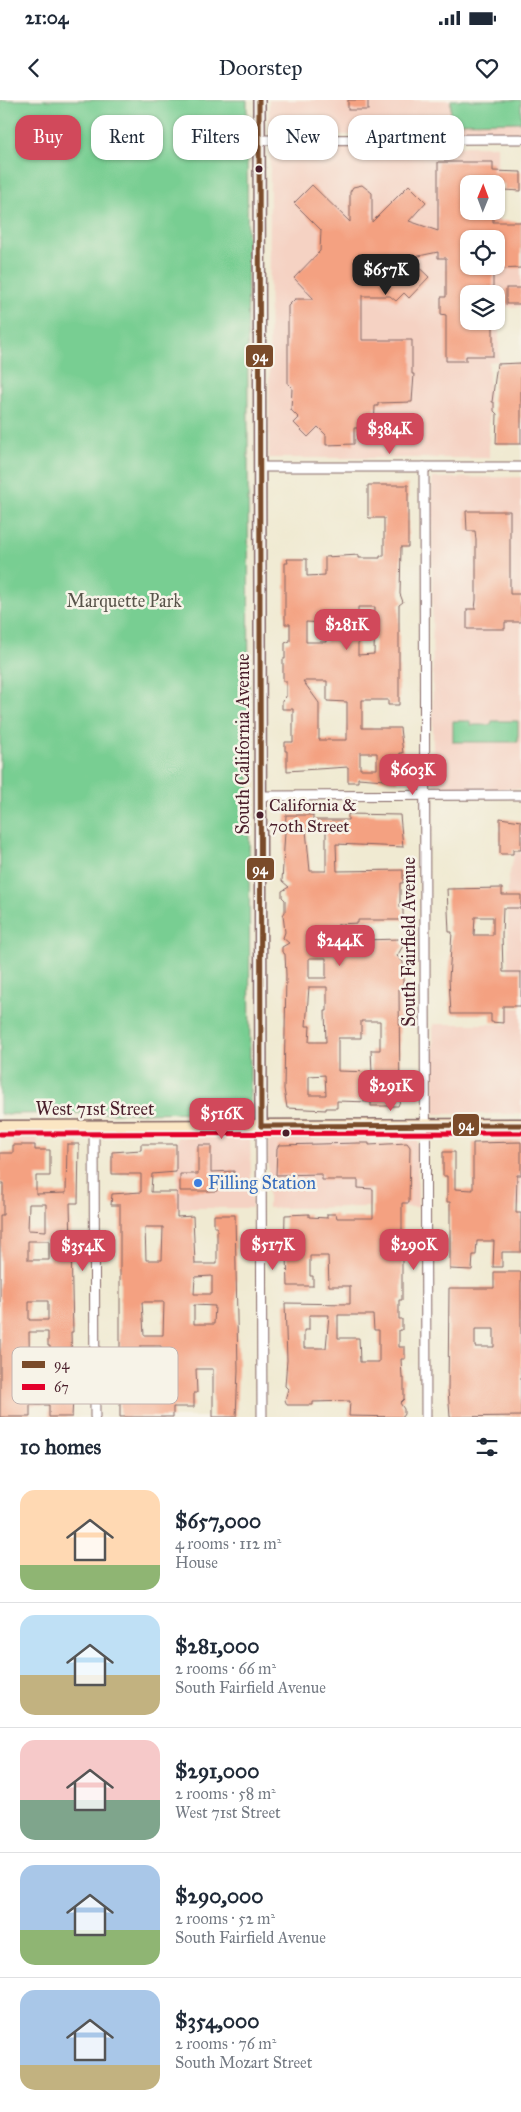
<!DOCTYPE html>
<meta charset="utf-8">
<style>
body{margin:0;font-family:"IM FELL Great Primer",serif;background:#f6f6f7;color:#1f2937;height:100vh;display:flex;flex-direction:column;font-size:19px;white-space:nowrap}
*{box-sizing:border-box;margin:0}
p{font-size:16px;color:#747a83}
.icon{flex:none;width:28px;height:28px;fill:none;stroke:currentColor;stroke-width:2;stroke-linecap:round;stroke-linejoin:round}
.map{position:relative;height:1317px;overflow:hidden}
.drawer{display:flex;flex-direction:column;background:#fff;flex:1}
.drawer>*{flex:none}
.guide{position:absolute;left:15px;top:15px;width:491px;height:45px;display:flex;gap:10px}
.needle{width:32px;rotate:1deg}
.controls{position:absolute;left:460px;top:75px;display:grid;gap:10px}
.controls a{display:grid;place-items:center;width:45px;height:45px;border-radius:10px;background:#fff;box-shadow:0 1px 4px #0004;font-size:25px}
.price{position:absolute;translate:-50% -42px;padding:0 11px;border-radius:10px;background:#d1495b;color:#fff;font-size:16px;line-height:32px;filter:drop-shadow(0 1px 2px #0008)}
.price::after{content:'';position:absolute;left:50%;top:30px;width:15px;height:11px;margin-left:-8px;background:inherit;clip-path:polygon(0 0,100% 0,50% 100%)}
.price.on{background:#222;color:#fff}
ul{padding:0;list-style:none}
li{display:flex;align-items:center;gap:15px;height:125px;padding:0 20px}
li+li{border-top:1px solid #e0e1e3}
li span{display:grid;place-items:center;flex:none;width:140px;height:100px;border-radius:15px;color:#555}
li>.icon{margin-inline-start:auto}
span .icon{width:60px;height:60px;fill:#fffc;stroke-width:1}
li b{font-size:21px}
h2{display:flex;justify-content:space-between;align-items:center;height:60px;padding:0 20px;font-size:21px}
.chip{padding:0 18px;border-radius:15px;background:#fff;box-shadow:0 1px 4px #0004;font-size:18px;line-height:45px}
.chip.on{background:#d1495b;color:#fff}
.status{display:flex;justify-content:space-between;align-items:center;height:35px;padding:0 25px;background:#fff;direction:ltr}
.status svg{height:14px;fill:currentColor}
header{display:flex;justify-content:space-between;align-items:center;height:65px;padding:0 20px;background:#fff;font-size:22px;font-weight:600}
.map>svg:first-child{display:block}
.built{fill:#f5d2c3;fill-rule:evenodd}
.green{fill:#78ce92;stroke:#61765e}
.building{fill:#f4a181;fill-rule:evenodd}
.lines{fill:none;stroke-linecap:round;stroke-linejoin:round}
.minor-casing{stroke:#846665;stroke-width:11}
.tertiary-casing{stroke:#846665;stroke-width:14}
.secondary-casing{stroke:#846665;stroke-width:15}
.minor{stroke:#fff;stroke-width:9}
.tertiary{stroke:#fff;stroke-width:11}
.secondary{stroke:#fbe6c3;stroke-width:12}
.bus-1-casing{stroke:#f7f3e8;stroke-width:9}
.bus-2-casing{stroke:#f7f3e8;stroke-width:9}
.bus-1{stroke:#7a4b2a;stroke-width:5}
.bus-2{stroke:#e4002b;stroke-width:5}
.bus-dot{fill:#4a1f2b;stroke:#f7f3e8;stroke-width:2}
.shop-dot{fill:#3f7fe0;stroke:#f7f3e8;stroke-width:2}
.labels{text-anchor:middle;stroke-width:5;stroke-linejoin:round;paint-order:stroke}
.bus-label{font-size:17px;fill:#4a1f2b;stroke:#f7f3e8;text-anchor:start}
.park-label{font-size:18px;fill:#58544a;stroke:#f7f3e8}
.street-label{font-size:18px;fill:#4a1f2b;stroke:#f7f3e8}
.shop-label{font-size:18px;fill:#366cbe;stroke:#f7f3e8;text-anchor:start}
.key{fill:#f7f3e8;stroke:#c3b3af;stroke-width:1}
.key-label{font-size:14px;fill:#4a1f2b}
.line-badge{stroke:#f7f3e8;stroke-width:2}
.badge-label{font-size:14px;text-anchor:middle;font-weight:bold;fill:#fff}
</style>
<div class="status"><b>21:04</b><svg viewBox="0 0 49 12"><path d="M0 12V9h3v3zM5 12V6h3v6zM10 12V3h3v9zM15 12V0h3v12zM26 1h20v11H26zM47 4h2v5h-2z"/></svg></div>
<header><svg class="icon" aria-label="back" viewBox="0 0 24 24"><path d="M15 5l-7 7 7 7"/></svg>Doorstep<svg class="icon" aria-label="heart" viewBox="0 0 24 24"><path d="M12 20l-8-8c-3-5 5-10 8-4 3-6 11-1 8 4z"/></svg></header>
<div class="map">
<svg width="521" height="1317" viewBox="0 0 521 1317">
<rect width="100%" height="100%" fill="#f7f3e8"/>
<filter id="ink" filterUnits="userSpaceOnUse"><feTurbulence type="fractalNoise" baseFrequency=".02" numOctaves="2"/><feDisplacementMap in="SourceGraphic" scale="10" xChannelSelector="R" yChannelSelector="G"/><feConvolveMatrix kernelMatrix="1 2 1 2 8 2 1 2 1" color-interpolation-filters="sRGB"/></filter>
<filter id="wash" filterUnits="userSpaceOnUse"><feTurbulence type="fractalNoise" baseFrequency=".0096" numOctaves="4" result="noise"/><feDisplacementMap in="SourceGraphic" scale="20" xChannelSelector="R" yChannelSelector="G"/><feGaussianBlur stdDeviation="1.12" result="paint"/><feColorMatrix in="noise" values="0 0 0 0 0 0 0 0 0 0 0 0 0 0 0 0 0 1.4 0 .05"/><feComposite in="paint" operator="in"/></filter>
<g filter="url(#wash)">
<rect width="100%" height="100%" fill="#f0ead2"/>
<!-- built -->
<g class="built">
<polygon points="269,0 521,0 521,33 269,36"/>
<path d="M497,46l1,74 15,1 1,3h7v83h-22v54l-10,1v96h-220l1,-310zM469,84h27v27h-27zM469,139h27v27h-27zM469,194h27v27h-27z"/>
<polygon points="521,377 521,689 433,689 432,378"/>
<polygon points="515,752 521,752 521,871 508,871 508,780"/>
<polygon points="507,908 521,908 521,1014 434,1014 433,924 507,924"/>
<polygon points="417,1035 418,1107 397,1107 396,1036"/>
<polygon points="495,1035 521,1035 521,1106 495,1107"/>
<polygon points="370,1036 370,1107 268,1108 268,1038"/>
<polygon points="13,1037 38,1037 37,1109 13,1109"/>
<polygon points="178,1037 250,1038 252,1108 177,1108"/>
</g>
<!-- green -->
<g class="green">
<polygon points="0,0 247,0 250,1003 249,1008 244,1012 0,1014"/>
<polygon points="451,0 521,0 521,22 450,23"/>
<polygon points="453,621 470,621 471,625 491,625 492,621 518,621 518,642 453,642"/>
</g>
<g id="blocks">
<!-- building -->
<g class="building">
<rect x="348" y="0" width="20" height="10"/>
<polygon points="438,62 493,62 493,71 521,72 521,91 504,90 504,84 469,84 469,111 493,111 493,122 521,122 521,168 500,169 500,139 469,139 469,166 493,166 493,194 469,194 469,221 493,221 493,256 466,256 466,261 446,261 446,215 441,214 441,197 446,197 446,158 438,158 438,152 409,158 429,177 409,198 404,193 396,201 390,196 362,196 362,240 412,240 412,274 414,274 412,302 378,303 378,306 375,306 374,328 354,328 354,344 326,345 326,335 318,327 308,337 294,323 299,318 291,310 292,288 288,284 288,206 295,199 314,199 294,178 320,151 321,130 294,103 312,85 350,122 350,92 353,87 362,85 372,93 372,122 409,85 426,102 409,121 438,131"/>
<rect x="506" y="188" width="15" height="16"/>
<polygon points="521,263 521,344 496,344 497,314 494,311 494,302 492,302 497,264"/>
<path d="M368,385h40v62h-7l-1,47 3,8 -4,3v100h-11v-5h-26v28h38l3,25h-3l-2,28 -40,-3v4h-10v-15l-61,4v-20h-2v-9h8v-33h-11v-8l4,-4v-16h-3v-22h2v-16l5,-2v-17h-5v-61h3l-1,-4h20v17l18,-1v-18l34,-2v3h21v-2h4v-38h-15l-1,-2zM358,507h17l-1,47 -16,1zM306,522l20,1v19h-20zM303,581h24v20l20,1v38h-28v-37zM360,653h17v16h-17z"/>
<polygon points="466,411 510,411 510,494 521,494 521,522 505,522 505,529 467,529 467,509 475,509 476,500 476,440 475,431 467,431"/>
<path d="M348,714l52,1 3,32 -67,-3 1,27 66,-1v13h-3v24l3,3v10h-45v3l-20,1v19h24v-3l38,-1 3,7 -6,10 6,6v27h-4l1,112 -2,5h-27v-4l-34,-1v7h-11v2l-39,-2 -3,-19 2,-114 -1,-21 -3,-2v-5l7,-4 -6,-5 2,-6 -2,-17 2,-3v-12l-3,-3v-6l7,-4 -7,-6 4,-66h27v5h35zM306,730h20v41h-16zM309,858h17v20h-17zM309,887h18v24h-2l1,31h-17l1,-16h-4zM361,921h19v29h-9l1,22 -34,-1v-33h23zM325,975l1,20h-17v-19z"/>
<polygon points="500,718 521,721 521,750 513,750 513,754 500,754"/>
<path d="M502,788v7h19v13h-18l-1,27 1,37h18v34h-18v17l-12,-1v-8h-40l-2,-35 3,-47h-3l-2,-43zM475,817h18v18h-19z"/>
<polygon points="521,1042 521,1075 517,1075 516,1113 521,1113 521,1152 502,1152 502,1167 493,1167 494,1141 477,1141 476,1155 473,1155 472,1170 450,1169 450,1102 447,1102 447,1076 443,1076 443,1052 455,1052 455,1089 473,1090 473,1043"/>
<path d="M358,1043h11v2l38,-2 3,4 -1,56h-7v97h-3v19h3v11h-3v17h6v12h-4l1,19h2v21l-4,4 4,6v5l-2,3 -53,-1 1,-15 -37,1v3h-26l-2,-5 3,-11 -3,-3 2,-26 -2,-57 65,1v-18h-21l-1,-30h-18v20h3v10h-25l-1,-30 -3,-1 1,-40 24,-1v3l18,1v-4h9l1,4h36v-29l-15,-1v-8h-36v-6l-46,1 1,-27 2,-3zM309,1215h20l-3,33h-22v-18h5zM338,1215h35l1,15h5v32h-19l-1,-24h-21z"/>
<path d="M67,1044h12l-1,59h-8l3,129h-2l1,44h-2v22h3l-1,19h-23v-12h-19v12h-30v-202h3v-32h-3v-30h13v-8h22v5h15v26h-14v18l30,-1zM29,1104h17v27l-18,-1zM28,1141h21v19h-21zM29,1201h19v19h-19zM29,1232h19v14h2v48h-20z"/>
<path d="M141,1044h35v28l-24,2 -1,18h26v25l16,-1 2,48h22v-37h-3v-12h21l3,155 -2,47h-23v-48h-17l1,24h-3v14h-21v10h-53v-212h-9l1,-11 29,-2v-18h-29v-22l29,-2zM145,1127h18l-1,33h-16zM212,1176v18h-18l1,-17zM142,1202h22l-1,33h-19zM194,1205l21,1 -1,18h-20zM140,1246h21l2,48h-24v-18h6v-12h-5z"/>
<polygon points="198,1045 211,1045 211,1072 234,1071 234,1084 217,1084 217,1091 180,1091 180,1074 198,1074"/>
<path d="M494,1172h27v144l-71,1 -2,-27 1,-102h45zM475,1229h19v18h-19z"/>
</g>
</g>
</g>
<g filter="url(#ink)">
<use href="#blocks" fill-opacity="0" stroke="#846665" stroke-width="1"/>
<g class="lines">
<!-- minor casing -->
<g class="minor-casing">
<g id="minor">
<polyline points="259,40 521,39"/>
<polyline points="260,367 521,367"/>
<polyline points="424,367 426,1317"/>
<polyline points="260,696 521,695"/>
<polyline points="261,1026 262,1317"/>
<polyline points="94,1027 95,1317"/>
</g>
</g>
<!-- tertiary casing -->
<g class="tertiary-casing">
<polyline id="tertiary" points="259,0 261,1026"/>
</g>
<!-- secondary casing -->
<g class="secondary-casing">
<polyline id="secondary" points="0,1027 521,1025"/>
</g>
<!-- minor -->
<use href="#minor" class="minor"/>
<!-- tertiary -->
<use href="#tertiary" class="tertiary"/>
<!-- secondary -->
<use href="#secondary" class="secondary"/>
<!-- bus-1 casing -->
<g class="bus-1-casing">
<g id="bus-1">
<polyline points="259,0 261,1026"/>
<polyline points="261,1026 521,1025"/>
</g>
</g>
<!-- bus-2 casing -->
<g class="bus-2-casing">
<polyline id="bus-2" points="0,1034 521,1033"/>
</g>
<!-- bus-1 -->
<use href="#bus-1" class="bus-1"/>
<!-- bus-2 -->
<use href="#bus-2" class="bus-2"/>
</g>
</g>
<!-- markers -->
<g class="bus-dot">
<circle cx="259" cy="69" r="4.5"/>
<circle cx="260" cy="715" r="4.5"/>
<circle cx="286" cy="1033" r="4.5"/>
</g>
<circle class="shop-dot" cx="198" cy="1083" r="5"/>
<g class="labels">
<!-- bus labels -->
<g class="bus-label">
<text x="269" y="711">California &amp;<tspan x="269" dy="21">70th Street</tspan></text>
</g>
<!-- park labels -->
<g class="park-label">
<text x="124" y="507">Marquette Park</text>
</g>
<!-- street labels -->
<g class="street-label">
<text transform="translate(243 644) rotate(-90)" y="6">South California Avenue</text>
<text transform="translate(409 842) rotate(-90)" y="6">South Fairfield Avenue</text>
<text x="95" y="1015">West 71st Street</text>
</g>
<!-- shop labels -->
<g class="shop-label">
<text x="208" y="1089">Filling Station</text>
</g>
</g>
<!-- legend -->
<rect x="12" y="1247" width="166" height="57" rx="8" class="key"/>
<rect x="22" y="1261" width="23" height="7" fill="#7a4b2a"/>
<rect x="22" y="1284" width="23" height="6" fill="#e4002b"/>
<g class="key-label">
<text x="54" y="1269">94</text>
<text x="54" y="1292">67</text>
</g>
<g class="line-badge">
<rect x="245" y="244" width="29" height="24" rx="5" fill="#7a4b2a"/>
<rect x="246" y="757" width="29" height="24" rx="5" fill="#7a4b2a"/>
<rect x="452" y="1013" width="28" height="24" rx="5" fill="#7a4b2a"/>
</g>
<g class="badge-label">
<text x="260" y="261">94</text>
<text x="260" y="774">94</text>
<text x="466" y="1030">94</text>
</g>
</svg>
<div class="controls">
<a><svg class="needle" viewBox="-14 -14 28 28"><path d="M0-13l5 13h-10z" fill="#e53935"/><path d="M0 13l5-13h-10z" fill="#747a83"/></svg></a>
<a><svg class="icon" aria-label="locate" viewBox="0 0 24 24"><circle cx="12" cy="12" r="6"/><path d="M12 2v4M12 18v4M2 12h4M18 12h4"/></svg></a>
<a><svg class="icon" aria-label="layers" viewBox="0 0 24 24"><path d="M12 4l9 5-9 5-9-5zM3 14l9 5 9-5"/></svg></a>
</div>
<b class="price on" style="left:386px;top:196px">$657K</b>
<b class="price" style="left:390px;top:355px">$384K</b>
<b class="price" style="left:347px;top:551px">$281K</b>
<b class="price" style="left:413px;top:696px">$603K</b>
<b class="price" style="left:340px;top:867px">$244K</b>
<b class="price" style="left:391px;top:1012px">$291K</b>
<b class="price" style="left:222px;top:1040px">$516K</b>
<b class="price" style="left:273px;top:1171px">$517K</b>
<b class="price" style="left:414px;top:1171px">$290K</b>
<b class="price" style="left:83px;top:1172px">$354K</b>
<div class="guide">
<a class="chip on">Buy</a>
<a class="chip">Rent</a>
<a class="chip">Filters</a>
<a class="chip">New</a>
<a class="chip">Apartment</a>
</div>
</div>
<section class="drawer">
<h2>10 homes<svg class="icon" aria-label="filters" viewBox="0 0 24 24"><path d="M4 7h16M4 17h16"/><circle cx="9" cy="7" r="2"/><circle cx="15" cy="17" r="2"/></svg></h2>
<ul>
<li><span style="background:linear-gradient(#ffd9b3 75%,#8fb573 0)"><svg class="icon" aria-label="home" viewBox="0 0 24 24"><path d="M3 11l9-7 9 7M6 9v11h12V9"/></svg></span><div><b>$657,000</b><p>4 rooms · 112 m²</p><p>House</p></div></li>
<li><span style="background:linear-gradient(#bfe0f5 60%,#c2b280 0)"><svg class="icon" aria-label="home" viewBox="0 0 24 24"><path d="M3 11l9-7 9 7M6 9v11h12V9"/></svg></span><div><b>$281,000</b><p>2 rooms · 66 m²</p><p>South Fairfield Avenue</p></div></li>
<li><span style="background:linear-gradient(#f6c9c9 60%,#7fa58c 0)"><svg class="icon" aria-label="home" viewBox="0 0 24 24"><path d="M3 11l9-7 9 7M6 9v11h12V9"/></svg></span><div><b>$291,000</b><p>2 rooms · 58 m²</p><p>West 71st Street</p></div></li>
<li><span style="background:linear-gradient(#a9c7e8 65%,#8fb573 0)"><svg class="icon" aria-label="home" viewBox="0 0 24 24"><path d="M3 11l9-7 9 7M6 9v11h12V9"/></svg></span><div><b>$290,000</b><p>2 rooms · 52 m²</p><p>South Fairfield Avenue</p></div></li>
<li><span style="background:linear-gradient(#a9c7e8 75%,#c2b280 0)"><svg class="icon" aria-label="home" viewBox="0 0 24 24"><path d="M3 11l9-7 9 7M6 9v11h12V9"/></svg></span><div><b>$354,000</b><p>2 rooms · 76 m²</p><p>South Mozart Street</p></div></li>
</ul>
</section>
